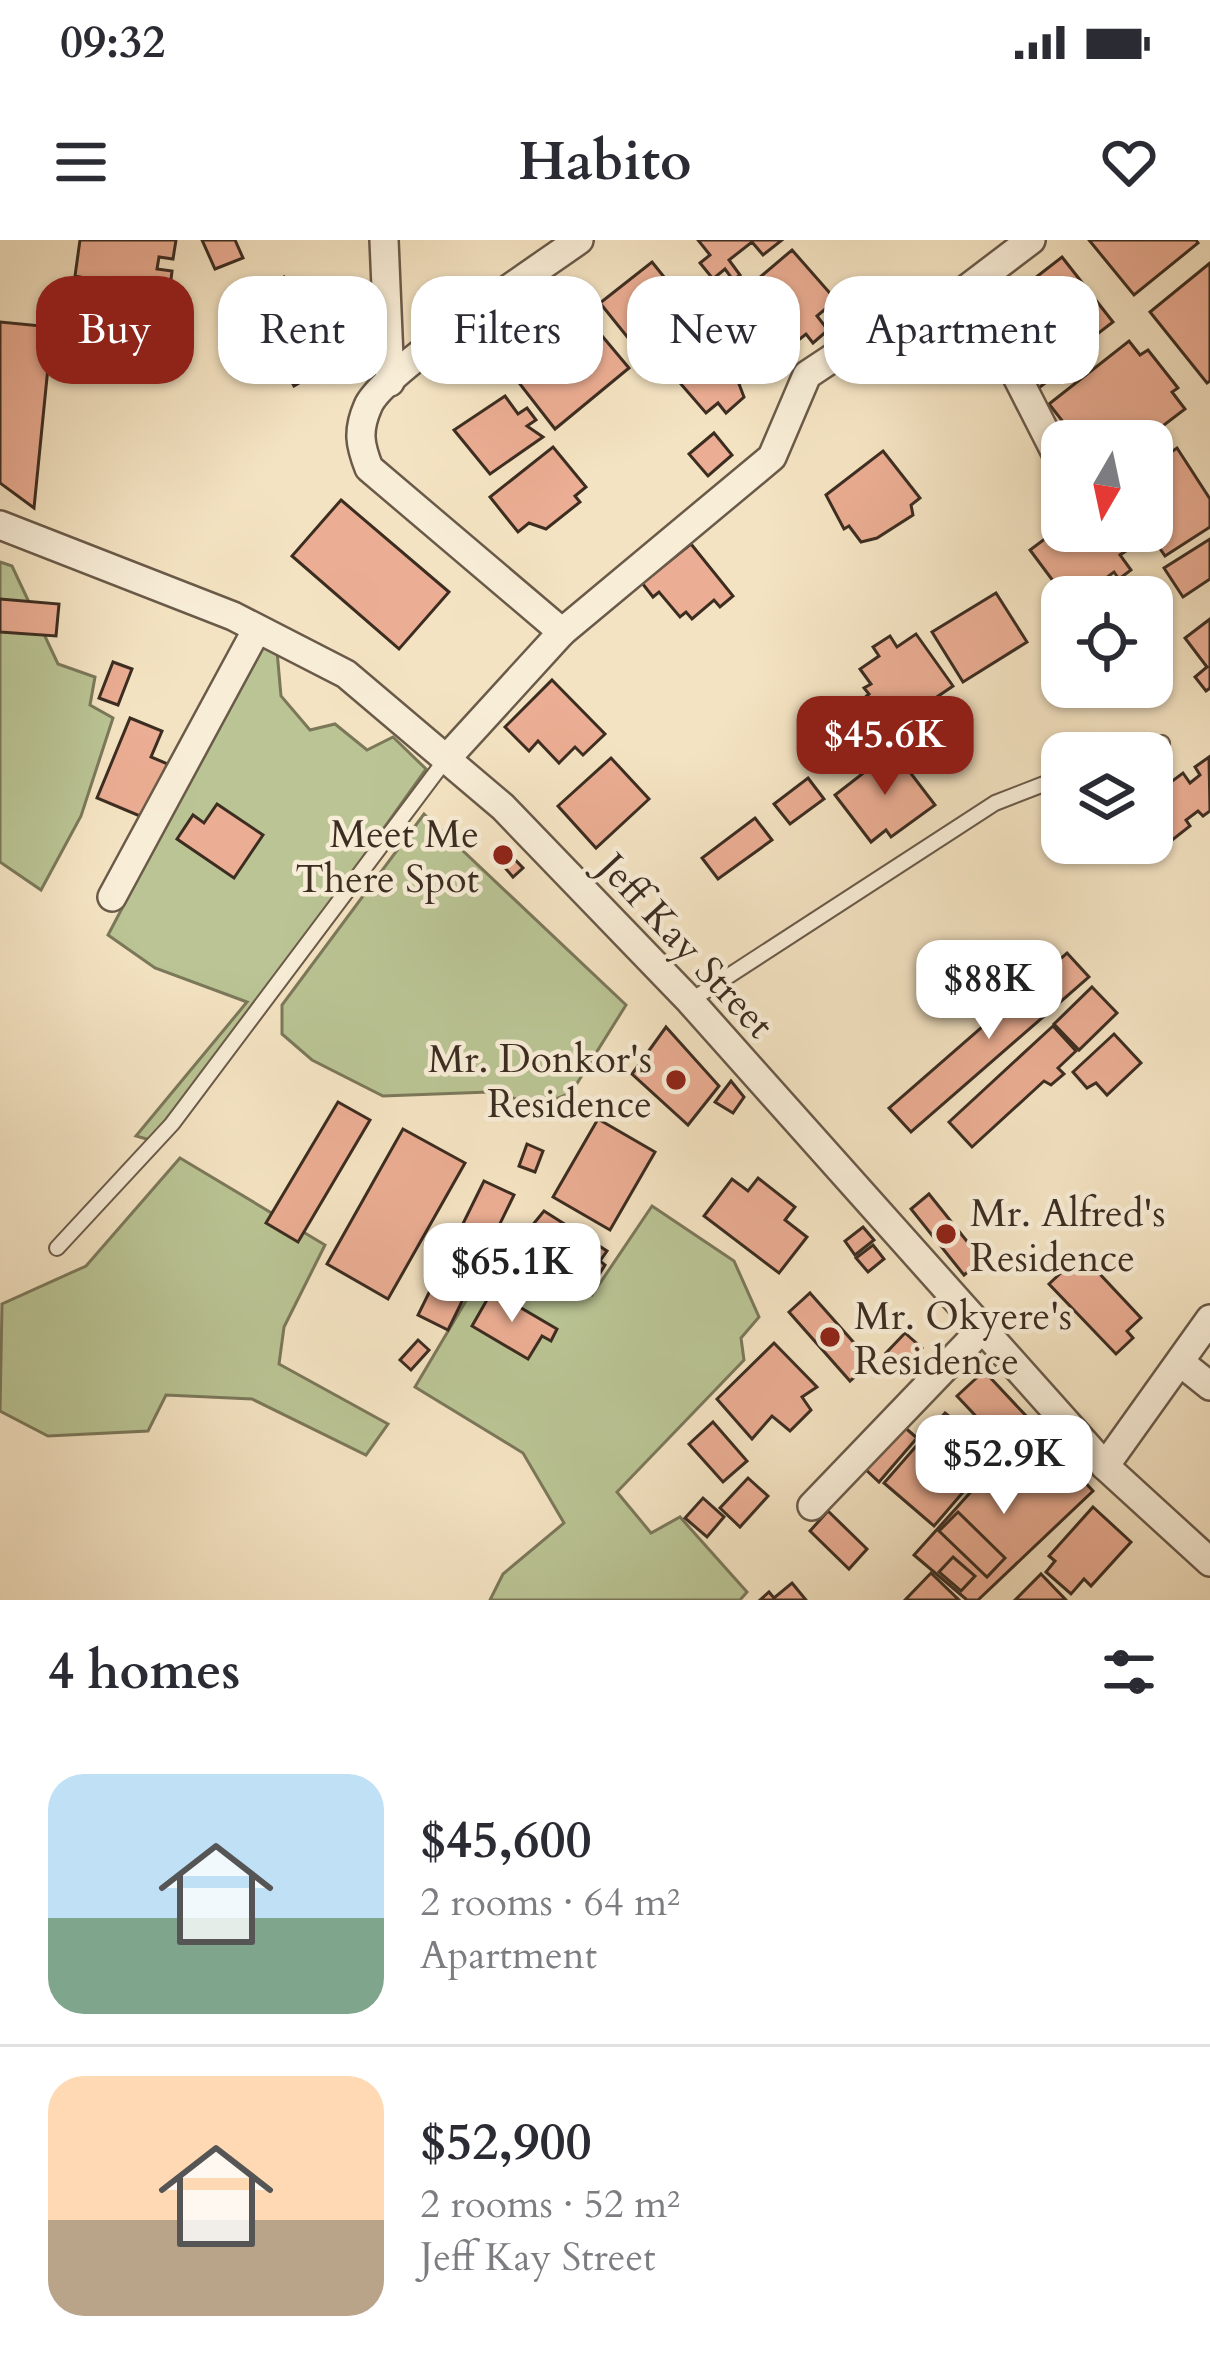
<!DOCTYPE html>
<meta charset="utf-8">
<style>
body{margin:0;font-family:Cardo,serif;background:#f2f2f3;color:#2b2b33;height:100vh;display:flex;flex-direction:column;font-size:45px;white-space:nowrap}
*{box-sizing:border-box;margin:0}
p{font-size:39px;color:#7c7c81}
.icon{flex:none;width:66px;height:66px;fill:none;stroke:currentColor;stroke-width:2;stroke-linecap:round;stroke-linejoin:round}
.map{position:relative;height:1360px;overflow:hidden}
.details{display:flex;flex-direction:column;background:#fff;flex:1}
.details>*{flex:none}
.hud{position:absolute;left:36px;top:36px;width:1140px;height:108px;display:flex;gap:24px}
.needle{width:78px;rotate:189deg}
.tools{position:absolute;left:1041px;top:180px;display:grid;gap:24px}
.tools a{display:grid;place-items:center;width:132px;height:132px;border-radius:24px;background:#fff;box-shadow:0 3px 9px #0004;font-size:60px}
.price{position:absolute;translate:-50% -102px;padding:0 27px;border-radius:24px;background:#fff;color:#222;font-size:39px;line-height:78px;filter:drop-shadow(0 3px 6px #0008)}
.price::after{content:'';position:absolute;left:50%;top:72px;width:36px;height:27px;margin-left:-18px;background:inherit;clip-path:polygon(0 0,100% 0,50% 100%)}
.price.current{background:#8f2418;color:#fff}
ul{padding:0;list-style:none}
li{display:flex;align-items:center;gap:36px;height:300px;padding:0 48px}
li+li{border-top:3px solid #e1e1e2}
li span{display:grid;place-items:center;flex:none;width:336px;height:240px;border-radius:36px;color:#555}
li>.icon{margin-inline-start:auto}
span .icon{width:144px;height:144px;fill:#fffc;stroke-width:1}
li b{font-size:51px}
h2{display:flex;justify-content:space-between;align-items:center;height:144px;padding:0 48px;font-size:51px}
.chip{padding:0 42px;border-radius:36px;background:#fff;box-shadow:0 3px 9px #0004;font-size:42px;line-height:108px}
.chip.current{background:#8f2418;color:#fff}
.status{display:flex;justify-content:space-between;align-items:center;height:84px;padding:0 60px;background:#fff;direction:ltr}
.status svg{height:33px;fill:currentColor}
header{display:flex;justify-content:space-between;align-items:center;height:156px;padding:0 48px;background:#fff;font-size:54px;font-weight:600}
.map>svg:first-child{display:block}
.green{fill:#bac494;stroke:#7b785a;stroke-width:3}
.building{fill:#ebad93;stroke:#3c2d21;stroke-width:3}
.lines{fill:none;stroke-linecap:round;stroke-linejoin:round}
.lane-casing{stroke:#6a5a49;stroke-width:18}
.street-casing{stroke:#6a5a49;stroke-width:32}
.lane{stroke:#f8edd7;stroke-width:14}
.street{stroke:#f8edd7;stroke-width:27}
.poi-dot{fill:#8f2418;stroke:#f8edd7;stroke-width:4.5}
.labels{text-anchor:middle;stroke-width:9;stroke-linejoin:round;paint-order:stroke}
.poi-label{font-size:39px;fill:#3c2d21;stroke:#f8edd7;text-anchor:end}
.street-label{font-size:39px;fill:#3c2d21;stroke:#f8edd7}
</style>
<div class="status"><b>09:32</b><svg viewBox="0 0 49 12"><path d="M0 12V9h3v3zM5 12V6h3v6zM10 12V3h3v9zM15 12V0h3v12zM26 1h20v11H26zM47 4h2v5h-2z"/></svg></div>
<header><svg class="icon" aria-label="menu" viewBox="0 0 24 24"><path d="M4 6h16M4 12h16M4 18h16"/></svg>Habito<svg class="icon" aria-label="heart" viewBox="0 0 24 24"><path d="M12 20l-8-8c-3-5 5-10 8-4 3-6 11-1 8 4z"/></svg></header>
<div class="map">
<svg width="1210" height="1360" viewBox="0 0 1210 1360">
<rect width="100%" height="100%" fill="#f4e3c2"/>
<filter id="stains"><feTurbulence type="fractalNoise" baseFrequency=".00167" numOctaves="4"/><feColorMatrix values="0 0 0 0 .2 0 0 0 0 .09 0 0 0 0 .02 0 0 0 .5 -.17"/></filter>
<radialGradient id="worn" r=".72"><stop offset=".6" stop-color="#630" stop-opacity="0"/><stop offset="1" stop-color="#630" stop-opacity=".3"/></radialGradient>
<!-- green -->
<g class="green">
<polygon points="0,322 12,326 58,424 95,437 90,465 113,478 81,576 41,650 0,622"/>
<polygon points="262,402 277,411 281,456 310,490 335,484 367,510 393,497 426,529 268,750 150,900 136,896 247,762 155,728 108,695"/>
<polygon points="424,574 626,765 571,853 541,865 489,852 383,856 312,820 282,794 282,765"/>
<polygon points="180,918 325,1005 284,1087 279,1124 388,1184 366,1215 252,1159 166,1155 148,1191 48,1196 0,1171 2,1064 86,1026"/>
<polygon points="652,966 734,1021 759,1077 741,1098 744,1120 617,1252 651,1293 680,1277 747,1352 740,1360 490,1360 503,1334 564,1283 523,1213 415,1147 502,1000 592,1055"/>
</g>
<!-- building -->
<g class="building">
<polygon points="80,0 176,0 173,19 159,17 157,29 172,31 169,56 145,48 143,62 115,59 114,65 96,62 97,52 84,49 85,38 75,36"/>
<polygon points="202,0 235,0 243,18 215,29"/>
<polygon points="698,0 782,0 763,15 752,2 729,20 740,35 733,40 725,29 713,39 700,23 710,15"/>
<polygon points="1089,0 1196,0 1198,3 1134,55"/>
<polygon points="792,10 836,60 817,76 828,90 813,103 806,94 786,110 776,99 771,103 755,85 747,92 725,67"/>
<polygon points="1062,17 1113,82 1079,108 1067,93 1060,99 1075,120 1035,151 978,78 1017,48 1032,66 1039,60 1026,45"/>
<polygon points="652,22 697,78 645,119 600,63"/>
<polygon points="1210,23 1210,141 1207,143 1150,72"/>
<polygon points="284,37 326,115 308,125 313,135 294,146 287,133 274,140 234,63"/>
<polygon points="577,66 629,128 555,189 506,126 520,116 513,110 528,99 535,109 559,93 553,84"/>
<polygon points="714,76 749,116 737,125 747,137 739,144 744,157 726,173 718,163 706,173 661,121"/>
<polygon points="0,82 52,87 34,268 0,243"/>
<polygon points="1129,101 1140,115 1148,110 1178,148 1172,152 1185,169 1143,201 1078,201 1049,164"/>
<polygon points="505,156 518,174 527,168 536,180 527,186 543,197 490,234 454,190"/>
<polygon points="714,193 732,215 708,236 689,214"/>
<polygon points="553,207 586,247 575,256 580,262 546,289 529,283 518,292 490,257"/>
<polygon points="1177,208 1210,259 1210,287 1165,316 1148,291 1152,291 1152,225"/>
<polygon points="883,211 920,258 911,265 913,275 877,298 861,302 849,286 844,289 826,255"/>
<polygon points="341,260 449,352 399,409 292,316"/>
<polygon points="1062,286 1062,291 1118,293 1129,309 1120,315 1131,330 1119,339 1114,332 1080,357 1065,357 1030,310"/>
<polygon points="1210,299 1210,339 1183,357 1164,328"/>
<polygon points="691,304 733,356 720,367 714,360 692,379 686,372 680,377 659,352 653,357 642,343"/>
<polygon points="996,353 1027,402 963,442 932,392"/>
<polygon points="0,359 59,364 56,396 0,392"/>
<polygon points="1210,379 1210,448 1206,451 1195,437 1207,427 1185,398"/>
<polygon points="916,394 953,446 894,486 884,472 876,477 863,459 869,454 864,448 871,444 860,429 879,416 873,407 890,396 897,407"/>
<polygon points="113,422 132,429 118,465 99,458"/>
<polygon points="552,440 605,494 583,515 575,507 559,523 538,501 529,511 505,487"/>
<polygon points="130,478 162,491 151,517 170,525 147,579 97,558"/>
<polygon points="893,510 935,565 891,597 886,590 871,602 835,555"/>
<polygon points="1209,517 1210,571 1203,576 1198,571 1186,580 1190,586 1157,612 1150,603 1152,556 1183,533 1190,543 1200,535 1195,527"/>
<polygon points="611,518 649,559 596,608 558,566"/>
<polygon points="808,538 824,559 790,584 774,564"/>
<polygon points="217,564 263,595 234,638 177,599 193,575 204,583"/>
<polygon points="755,578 772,600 718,639 702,618"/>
<polygon points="501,605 523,628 513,637 492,613"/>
<polygon points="1067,713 1089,737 911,892 889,868"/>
<polygon points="1092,747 1117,773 1079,810 1054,784"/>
<polygon points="1053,786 1076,811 1058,828 1064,834 1051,845 1044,841 972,907 949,882"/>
<polygon points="666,787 719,846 688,885 632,834"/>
<polygon points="1114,794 1141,823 1107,855 1096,843 1087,848 1073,832"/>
<polygon points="731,841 744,857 733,873 715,862"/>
<polygon points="338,862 370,880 298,1002 266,983"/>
<polygon points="598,879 655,912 610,990 553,957"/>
<polygon points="403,889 465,923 388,1059 327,1024"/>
<polygon points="527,904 543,911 535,932 519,926"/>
<polygon points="758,938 795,967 785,980 807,997 779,1033 704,976 732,939 748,951"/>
<polygon points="484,941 514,955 448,1090 418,1075"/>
<polygon points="929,954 982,1020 964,1035 911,969"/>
<polygon points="544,971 607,1011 600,1021 605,1025 590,1049 517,1004"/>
<polygon points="863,987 874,1000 855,1015 845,1001"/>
<polygon points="873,1005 884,1019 868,1032 856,1018"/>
<polygon points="1081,1014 1141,1078 1127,1091 1133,1098 1116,1114 1049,1044"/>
<polygon points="492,1051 557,1089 551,1101 542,1096 528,1119 472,1086"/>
<polygon points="810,1053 871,1122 850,1141 789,1072"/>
<polygon points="905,1093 922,1108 902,1128 886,1113"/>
<polygon points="418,1100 429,1110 411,1130 400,1120"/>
<polygon points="774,1103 817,1147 802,1157 811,1170 790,1191 772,1176 752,1199 717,1159"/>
<polygon points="984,1131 1030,1180 1003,1205 957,1156"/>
<polygon points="945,1173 995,1215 934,1286 884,1243"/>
<polygon points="713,1182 747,1221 723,1242 689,1204"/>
<polygon points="902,1185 917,1198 879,1242 864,1228"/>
<polygon points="1031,1185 1093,1251 978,1360 967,1360 914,1315"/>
<polygon points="748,1238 768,1256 740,1287 720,1268"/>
<polygon points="703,1258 724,1277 707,1297 685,1278"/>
<polygon points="1093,1267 1131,1302 1091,1346 1084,1339 1071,1354 1046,1332 1055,1321 1049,1316"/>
<polygon points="828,1271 867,1309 849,1329 810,1291"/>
<polygon points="958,1272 1005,1318 987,1337 939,1291"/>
<polygon points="953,1317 975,1336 961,1351 939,1332"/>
<polygon points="931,1333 959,1360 905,1360"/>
<polygon points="1041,1334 1066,1360 1015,1360"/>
<polygon points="792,1343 806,1360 760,1360 769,1352 774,1358"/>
</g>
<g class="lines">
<!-- lane casing -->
<g class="lane-casing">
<g id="lane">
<polyline points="1132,513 1162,503"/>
<polyline points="690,761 995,563 1062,537"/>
<polyline points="57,1008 172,884 446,519"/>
</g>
</g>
<!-- street casing -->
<g class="street-casing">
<g id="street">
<polyline points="384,0 390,142"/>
<polyline points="935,73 1031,0"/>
<polyline points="0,285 233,376 346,434 503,567 690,761 1105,1226 1210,1322"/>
<path d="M562,392l-193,-164c-9,-23 -12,-37 -1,-62 14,-34 172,-138 211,-166"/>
<polyline points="446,519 562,392 772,217 807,135 893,78 935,73 961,86 1011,125 1062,225"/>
<polyline points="112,657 257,389"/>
<polyline points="1180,1122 1210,1146"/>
<polyline points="1105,1226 1210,1079"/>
<polyline points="812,1266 980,1091"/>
</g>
</g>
<!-- lane -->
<use href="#lane" class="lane"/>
<!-- street -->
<use href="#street" class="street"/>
</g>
<!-- markers -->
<g class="poi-dot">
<circle cx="503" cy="615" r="12"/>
<circle cx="676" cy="840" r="12"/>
<circle cx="946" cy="994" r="12"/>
<circle cx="830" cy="1097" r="12"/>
</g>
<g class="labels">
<!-- poi labels -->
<g class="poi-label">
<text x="479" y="607">Meet Me<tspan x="479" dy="45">There Spot</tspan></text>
<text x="652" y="832">Mr. Donkor's<tspan x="652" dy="45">Residence</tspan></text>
<text x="970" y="986" text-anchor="start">Mr. Alfred's<tspan x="970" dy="45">Residence</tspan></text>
<text x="854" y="1089" text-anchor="start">Mr. Okyere's<tspan x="854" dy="45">Residence</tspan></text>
</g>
<!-- street labels -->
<g class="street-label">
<text transform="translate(687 705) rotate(47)" y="14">Jeff Kay Street</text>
</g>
</g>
<rect width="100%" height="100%" filter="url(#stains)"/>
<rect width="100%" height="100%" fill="url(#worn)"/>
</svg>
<div class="tools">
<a><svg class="needle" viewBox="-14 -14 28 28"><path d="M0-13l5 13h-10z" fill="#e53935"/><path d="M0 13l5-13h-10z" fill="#7c7c81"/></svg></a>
<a><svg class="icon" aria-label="locate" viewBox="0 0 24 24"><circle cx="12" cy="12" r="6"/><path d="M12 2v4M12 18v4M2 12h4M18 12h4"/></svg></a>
<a><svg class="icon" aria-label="layers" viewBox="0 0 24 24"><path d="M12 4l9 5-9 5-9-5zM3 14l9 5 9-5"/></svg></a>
</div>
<b class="price current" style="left:885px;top:558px">$45.6K</b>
<b class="price" style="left:989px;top:802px">$88K</b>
<b class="price" style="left:512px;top:1085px">$65.1K</b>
<b class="price" style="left:1004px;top:1277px">$52.9K</b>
<div class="hud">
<a class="chip current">Buy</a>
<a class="chip">Rent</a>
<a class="chip">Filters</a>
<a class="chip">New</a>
<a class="chip">Apartment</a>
</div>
</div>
<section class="details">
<h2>4 homes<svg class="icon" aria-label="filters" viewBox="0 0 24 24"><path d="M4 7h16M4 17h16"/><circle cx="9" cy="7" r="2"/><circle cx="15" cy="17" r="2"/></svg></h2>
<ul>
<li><span style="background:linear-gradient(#bfe0f5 60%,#7fa58c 0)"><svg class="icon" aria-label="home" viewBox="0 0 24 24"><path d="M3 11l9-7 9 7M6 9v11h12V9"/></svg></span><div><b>$45,600</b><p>2 rooms · 64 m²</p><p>Apartment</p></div></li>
<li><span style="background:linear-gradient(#ffd9b3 60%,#b9a48a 0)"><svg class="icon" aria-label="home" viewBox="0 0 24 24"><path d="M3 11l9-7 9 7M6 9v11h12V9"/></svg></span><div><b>$52,900</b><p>2 rooms · 52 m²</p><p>Jeff Kay Street</p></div></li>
</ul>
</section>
